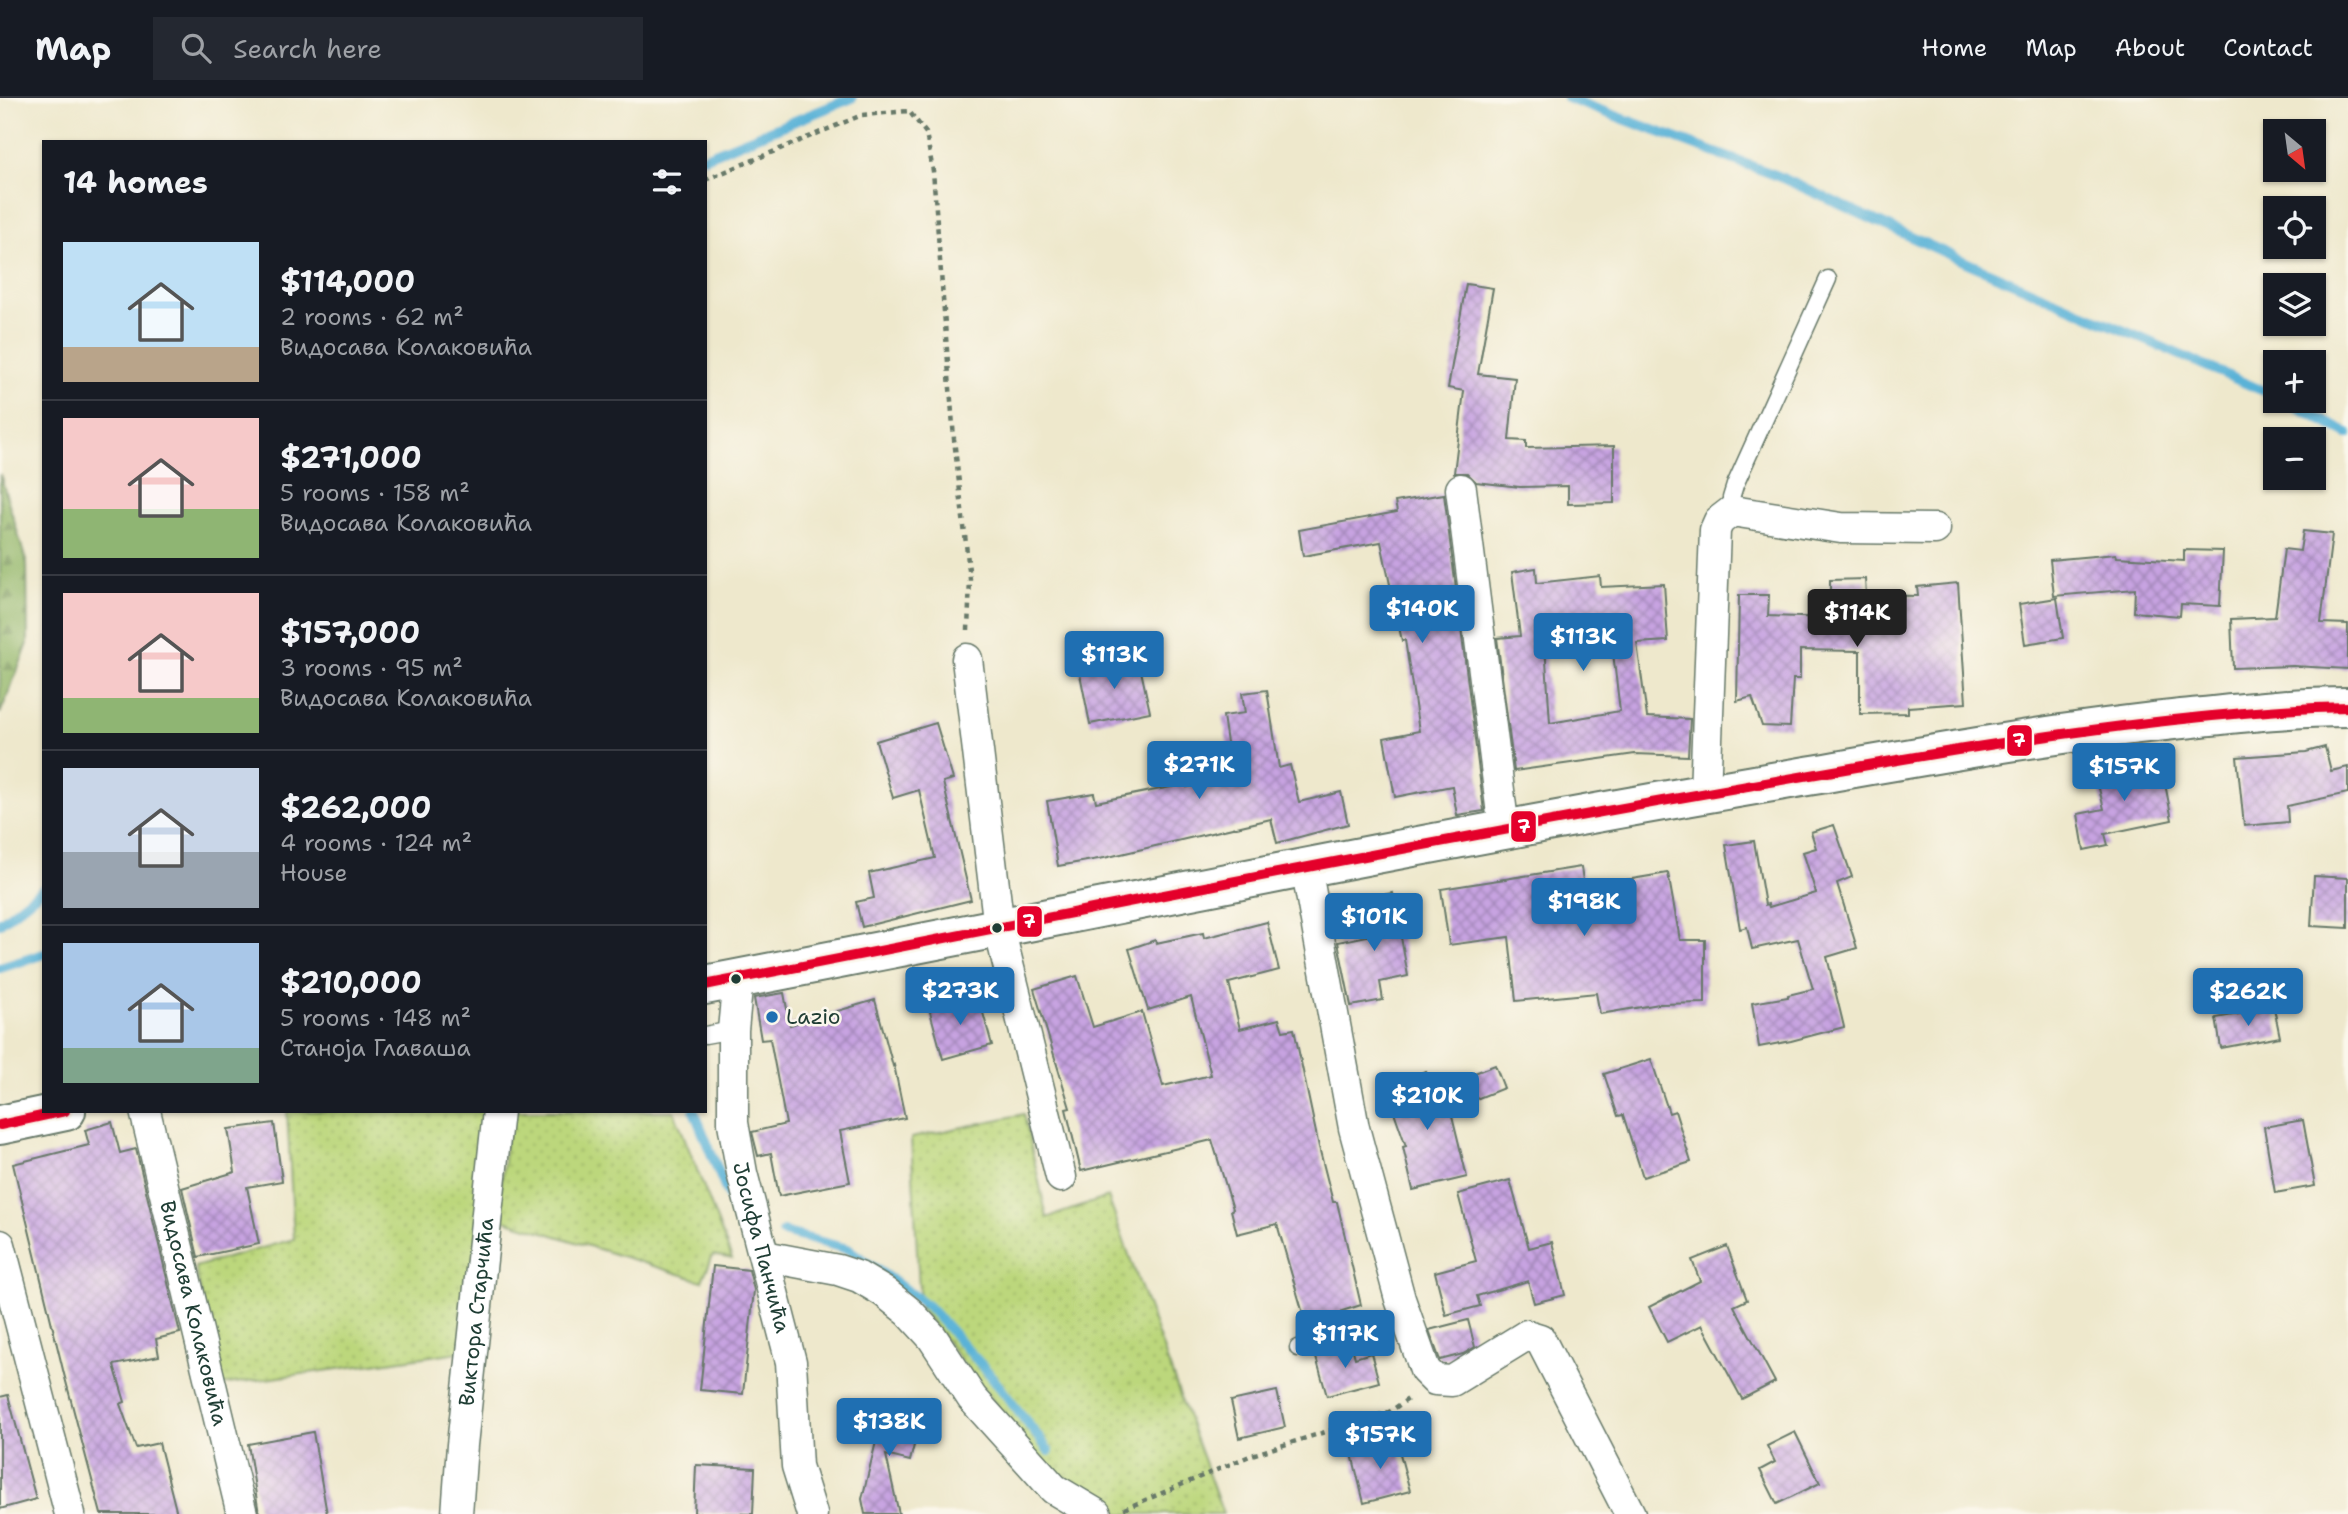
<!DOCTYPE html>
<meta charset="utf-8">
<style>
body{margin:0;font-family:"Shantell Sans",sans-serif;background:#242831;color:#f1f3f6;height:100vh;display:flex;flex-direction:column;font-size:26px;white-space:nowrap}
*{box-sizing:border-box;margin:0}
p{font-size:23px;color:#9ea1a6}
.icon{flex:none;width:38px;height:38px;fill:none;stroke:currentColor;stroke-width:2;stroke-linecap:round;stroke-linejoin:round}
.map{position:relative;flex:1;overflow:hidden}
.details{position:absolute;left:42px;top:42px;width:665px;height:973px;display:flex;flex-direction:column;background:#171b24;border-radius:0px;box-shadow:0 2px 5px #0004}
.details>*{flex:none}
.needle{width:46px;rotate:151deg}
.controls{position:absolute;left:2263px;top:21px;display:grid;gap:14px}
.controls a{display:grid;place-items:center;width:63px;height:63px;border-radius:0px;background:#171b24;box-shadow:0 2px 5px #0004;font-size:35px}
.price{position:absolute;translate:-50% -60px;padding:0 16px;border-radius:7px;background:#1f6fb2;color:#fff;font-size:23px;line-height:46px;filter:drop-shadow(0 2px 4px #0008)}
.price::after{content:'';position:absolute;left:50%;top:42px;width:21px;height:16px;margin-left:-10px;background:inherit;clip-path:polygon(0 0,100% 0,50% 100%)}
.price.active{background:#222;color:#fff}
ul{padding:0;list-style:none}
li{display:flex;align-items:center;gap:21px;height:175px;padding:0 21px}
li+li{border-top:2px solid #363941}
li span{display:grid;place-items:center;flex:none;width:196px;height:140px;border-radius:0px;color:#555}
li>.icon{margin-inline-start:auto}
span .icon{width:84px;height:84px;fill:#fffc;stroke-width:1}
li b{font-size:30px}
h2{display:flex;justify-content:space-between;align-items:center;height:84px;padding:0 21px;font-size:30px}
header{display:flex;align-items:center;gap:42px;box-sizing:border-box;height:98px;padding:0 35px;background:#171b24;border-bottom:2px solid #363941}
header strong{font-size:33px}
nav{display:flex;gap:38px;margin-inline-start:auto;font-size:24px}
.search{width:490px;height:63px;background:#242831;display:flex;align-items:center;gap:18px;box-sizing:border-box;padding:0 24px;border-radius:0px;color:#9ea1a6;font-size:26px}
.map>svg:first-child{display:block}
.grass{fill:url(#grass-dots);stroke:#6e8a58;stroke-width:2}
.forest{fill:url(#forest-firs);stroke:#5a7a50;stroke-width:2}
.lines{fill:none;stroke-linecap:round;stroke-linejoin:round}
.stream{stroke:#5ab2d7;stroke-width:10}
.building{fill:url(#building-cross-hatch);fill-rule:evenodd}
.lane-casing{stroke:#677969;stroke-width:19}
.street-casing{stroke:#677969;stroke-width:33}
.secondary-casing{stroke:#677969;stroke-width:42}
.path{stroke:#677969;stroke-width:4.5;stroke-dasharray:5 5;stroke-linecap:butt}
.lane{stroke:#fff;stroke-width:16}
.street{stroke:#fff;stroke-width:30}
.secondary{stroke:#fff;stroke-width:38}
.bus-1-casing{stroke:#fbf7ec;stroke-width:16}
.bus-1{stroke:#e4002b;stroke-width:10}
.bus-dot{fill:#1f3d34;stroke:#fbf7ec;stroke-width:2.5}
.poi-dot{fill:#1f6fb2;stroke:#fbf7ec;stroke-width:2.5}
.labels{text-anchor:middle;stroke-width:5;stroke-linejoin:round;paint-order:stroke}
.poi-label{font-size:21px;fill:#1f3d34;stroke:#fbf7ec;text-anchor:start}
.street-label{font-size:21px;fill:#1f3d34;stroke:#fbf7ec}
.line-badge{stroke:#fbf7ec;stroke-width:2.5}
.badge-label{font-size:19px;text-anchor:middle;font-weight:bold;fill:#fff}
</style>
<header>
<strong>Map</strong>
<div class="search"><svg class="icon" aria-label="search" viewBox="0 0 24 24"><circle cx="10" cy="10" r="6"/><path d="M15 15l6 6"/></svg>Search here</div>
<nav><a>Home</a><a>Map</a><a>About</a><a>Contact</a></nav>
</header>
<div class="map">
<svg width="2348" height="1416" viewBox="0 0 2348 1416">
<defs>
<pattern id="grass-dots" width="8" height="8" patternUnits="userSpaceOnUse" patternTransform="scale(1.75)"><rect width="8" height="8" fill="#bcd77c"/><path d="M2 2h.1M6 6h.1" fill="none" stroke="#a1b96c" stroke-width="1.8" stroke-linecap="round"/></pattern>
<pattern id="forest-firs" width="22" height="20" patternUnits="userSpaceOnUse" patternTransform="scale(1.75)"><rect width="22" height="20" fill="#95b86c"/><path d="M5 1l3.5 6h-7zM16 11l3.5 6h-7z" fill="#79975a"/></pattern>
<pattern id="building-cross-hatch" width="8" height="8" patternUnits="userSpaceOnUse" patternTransform="scale(1.75)"><rect width="8" height="8" fill="#c7a3e1"/><path d="M0 0l8 8M0 8l8-8" fill="none" stroke="#a186b7"/></pattern>
</defs>
<rect width="100%" height="100%" fill="#fbf7ec"/>
<filter id="ink" filterUnits="userSpaceOnUse"><feTurbulence type="fractalNoise" baseFrequency=".0143" numOctaves="2"/><feDisplacementMap in="SourceGraphic" scale="14" xChannelSelector="R" yChannelSelector="G"/><feConvolveMatrix kernelMatrix="1 2 1 2 8 2 1 2 1" color-interpolation-filters="sRGB"/></filter>
<filter id="wash" filterUnits="userSpaceOnUse"><feTurbulence type="fractalNoise" baseFrequency=".00686" numOctaves="4" result="noise"/><feDisplacementMap in="SourceGraphic" scale="28" xChannelSelector="R" yChannelSelector="G"/><feGaussianBlur stdDeviation="1.57" result="paint"/><feColorMatrix in="noise" values="0 0 0 0 0 0 0 0 0 0 0 0 0 0 0 0 0 1.4 0 .05"/><feComposite in="paint" operator="in"/></filter>
<g filter="url(#wash)">
<rect width="100%" height="100%" fill="#eee8cc"/>
<!-- grass -->
<g class="grass">
<polygon points="287,1013 492,1013 466,1253 222,1287 195,1169 294,1141"/>
<polygon points="509,1013 674,1013 732,1161 713,1157 702,1183 498,1120"/>
<polygon points="1024,1016 1047,1120 1108,1099 1223,1416 1121,1416 1042,1365 920,1210 911,1040"/>
</g>
<!-- forest -->
<polygon class="forest" points="0,376 27,466 28,546 0,616"/>
<g class="lines">
<!-- stream -->
<g class="stream">
<polyline points="1567,0 1778,78 1970,166 2275,298"/>
<polyline points="705,59 852,0"/>
<polyline points="2286,303 2348,336"/>
<polyline points="0,825 44,790"/>
<polyline points="0,870 44,856"/>
<polyline points="694,1013 741,1129"/>
<polyline points="783,1134 848,1151 928,1208 988,1274 1049,1353"/>
</g>
</g>
<g id="blocks">
<!-- building -->
<g class="building">
<polygon points="1466,186 1493,190 1478,276 1515,280 1509,342 1526,343 1526,350 1614,348 1614,405 1568,406 1568,388 1520,389 1476,384 1467,375 1454,375 1464,293 1448,290"/>
<polygon points="1444,396 1484,713 1457,717 1452,688 1395,699 1384,640 1419,633 1405,542 1402,543 1381,444 1303,458 1299,432 1397,414 1395,404"/>
<polygon points="2303,433 2332,436 2321,525 2348,526 2348,571 2293,568 2233,570 2231,521 2275,519 2284,451 2300,453"/>
<polygon points="2184,452 2223,453 2220,508 2181,506 2180,518 2134,514 2135,491 2054,498 2050,462 2116,456 2117,459 2184,463"/>
<path d="M1536,470l1,15 63,-7 1,11 63,-3 4,57 -31,2 10,74 43,2 -2,37 -53,-2 -121,17 -17,-133 23,-2 -8,-64zM1609,522l11,91 -70,12 -6,-94z"/>
<polygon points="1865,481 1866,497 1918,498 1917,489 1958,485 1966,605 1908,609 1908,615 1860,616 1860,553 1800,552 1800,581 1793,581 1790,629 1762,628 1752,599 1737,603 1739,497 1769,497 1768,518 1830,520 1830,482"/>
<polygon points="2057,500 2063,540 2025,546 2019,506"/>
<polygon points="1138,559 1150,614 1090,626 1079,571"/>
<polygon points="1267,592 1279,670 1290,667 1299,704 1341,694 1348,726 1277,745 1271,721 1104,760 1058,768 1047,703 1094,695 1096,704 1186,686 1187,689 1232,678 1223,618 1245,615 1242,595"/>
<polygon points="936,625 953,681 943,684 971,802 862,829 856,804 874,800 869,775 935,760 919,692 893,700 876,643"/>
<polygon points="2325,649 2331,673 2348,669 2348,695 2287,708 2288,724 2244,728 2237,659 2306,654"/>
<polygon points="2117,660 2122,678 2162,670 2172,722 2105,736 2108,747 2084,752 2078,716 2104,711 2093,666"/>
<polygon points="1834,727 1852,779 1837,785 1857,850 1827,859 1844,929 1791,943 1759,949 1752,905 1788,899 1788,897 1813,891 1798,841 1752,851 1747,829 1740,831 1726,747 1754,743 1765,807 1768,806 1769,809 1816,795 1803,754 1816,750 1811,734"/>
<polygon points="1581,769 1584,789 1668,775 1680,842 1705,842 1705,905 1659,906 1600,916 1596,895 1516,903 1509,839 1449,847 1441,791"/>
<polygon points="2314,778 2348,780 2348,830 2311,828"/>
<polygon points="1393,795 1408,878 1380,884 1383,902 1351,908 1338,844 1372,837 1364,800"/>
<polygon points="1267,824 1279,872 1229,885 1240,931 1279,921 1283,933 1294,931 1319,1049 1333,1104 1337,1104 1361,1207 1342,1213 1345,1225 1309,1236 1277,1126 1237,1136 1231,1112 1233,1111 1212,1042 1081,1073 1066,1011 1070,1010 1034,891 1077,878 1093,929 1142,914 1163,988 1211,977 1191,899 1148,912 1129,851 1155,842 1156,845 1203,835 1204,840"/>
<polygon points="784,895 790,927 875,902 893,968 894,967 905,1020 840,1033 850,1084 779,1098 771,1055 758,1058 752,1034 786,1026 770,941 761,942 754,900"/>
<polygon points="978,897 992,947 943,961 929,910"/>
<polygon points="2274,910 2280,939 2221,950 2216,920"/>
<polygon points="1651,961 1669,1015 1675,1013 1691,1064 1643,1079 1623,1017 1618,1018 1604,976"/>
<polygon points="1495,967 1504,990 1471,1003 1467,978"/>
<polygon points="1426,973 1430,996 1446,993 1467,1079 1413,1092 1403,1049 1406,1048 1385,988"/>
<polygon points="2303,1022 2315,1088 2275,1095 2264,1029"/>
<polygon points="112,1024 120,1055 136,1051 180,1235 156,1241 159,1258 114,1267 125,1304 120,1306 136,1350 159,1345 177,1416 101,1416 64,1276 13,1066 89,1047 85,1032"/>
<polygon points="274,1025 282,1083 247,1089 259,1146 198,1159 182,1090 235,1074 228,1031"/>
<polygon points="1510,1082 1529,1150 1552,1144 1565,1197 1534,1205 1528,1183 1477,1198 1480,1208 1446,1217 1435,1174 1476,1163 1458,1096"/>
<polygon points="1727,1148 1747,1202 1734,1208 1775,1284 1742,1301 1702,1227 1667,1244 1649,1209 1700,1183 1692,1162"/>
<polygon points="713,1168 749,1172 754,1192 743,1296 700,1292"/>
<polygon points="1468,1222 1475,1249 1463,1256 1440,1262 1429,1232"/>
<polygon points="1351,1245 1355,1260 1371,1255 1379,1284 1327,1298 1315,1256"/>
<polygon points="1277,1293 1285,1329 1239,1340 1231,1303"/>
<polygon points="8,1297 36,1401 0,1411 0,1299"/>
<polygon points="885,1307 922,1316 910,1363 886,1357 899,1416 865,1416 862,1401"/>
<polygon points="313,1334 327,1416 259,1416 248,1346"/>
<polygon points="1795,1334 1820,1385 1777,1406 1760,1372 1775,1364 1767,1348"/>
<polygon points="1396,1341 1410,1393 1364,1405 1351,1352"/>
<polygon points="696,1367 755,1370 753,1416 694,1415"/>
</g>
</g>
</g>
<g filter="url(#ink)">
<use href="#blocks" fill-opacity="0" stroke="#677969" stroke-width="2"/>
<g class="lines">
<!-- lane casing -->
<g class="lane-casing">
<g id="lane">
<polyline points="1732,413 1731,400 1735,387 1828,181"/>
<polyline points="705,937 733,932"/>
<polyline points="1298,1250 1406,1218"/>
</g>
</g>
<!-- street casing -->
<g class="street-casing">
<g id="street">
<polyline points="1461,391 1504,732"/>
<polyline points="967,561 999,830 1061,1079"/>
<polyline points="1705,695 1715,432 1719,423 1732,413 1841,430 1935,431"/>
<polyline points="1306,769 1354,1030 1400,1201 1425,1272 1435,1282 1452,1283 1527,1237 1540,1241 1630,1416"/>
<path id="s1" d="M738,880l-5,52v93l9,50 49,189 6,104 15,48"/>
<path id="s2" d="M145,1013l97,403"/>
<polyline points="0,1147 70,1416"/>
<polyline points="764,1158 838,1172 859,1179 884,1194 909,1214 932,1239 972,1300 1054,1391 1096,1416"/>
<path id="s3" d="M457,1416l5,-69 36,-334"/>
</g>
</g>
<!-- secondary casing -->
<g class="secondary-casing">
<g id="secondary">
<path d="M705,887c360,-69 718,-144 1079,-205 129,-22 258,-46 389,-60 58,-6 116,-13 175,-13"/>
<polyline points="0,1027 66,1013"/>
</g>
</g>
<!-- path -->
<g class="path">
<polyline points="705,82 862,17 909,13 926,35 933,73 954,341 970,481 968,532"/>
<polyline points="1124,1411 1252,1357 1389,1314 1411,1299"/>
</g>
<!-- lane -->
<use href="#lane" class="lane"/>
<!-- street -->
<use href="#street" class="street"/>
<!-- secondary -->
<use href="#secondary" class="secondary"/>
<!-- bus-1 casing -->
<g class="bus-1-casing">
<g id="bus-1">
<path d="M705,887c346,-67 691,-138 1037,-198 138,-24 275,-49 414,-65 64,-7 128,-14 192,-15"/>
<polyline points="0,1027 65,1013"/>
</g>
</g>
<!-- bus-1 -->
<use href="#bus-1" class="bus-1"/>
</g>
</g>
<!-- markers -->
<g class="bus-dot">
<circle cx="997" cy="830" r="6"/>
<circle cx="736" cy="881" r="6"/>
</g>
<circle class="poi-dot" cx="772" cy="919" r="7"/>
<g class="labels">
<!-- poi labels -->
<g class="poi-label">
<text x="786" y="926">Lazio</text>
</g>
<!-- street labels -->
<g class="street-label">
<text dy="7" stroke="none"><textPath href="#s1" startOffset="273">Јосифа Панчића</textPath></text>
<text dy="7" stroke="none"><textPath href="#s2" startOffset="208">Видосава Колаковића</textPath></text>
<text dy="7" stroke="none"><textPath href="#s3" startOffset="203">Виктора Старчића</textPath></text>
</g>
</g>
<g class="line-badge">
<rect x="2006" y="626" width="27" height="33" rx="7" fill="#e4002b"/>
<rect x="1510" y="712" width="27" height="33" rx="7" fill="#e4002b"/>
<rect x="1016" y="807" width="27" height="33" rx="7" fill="#e4002b"/>
</g>
<g class="badge-label">
<text x="2019" y="649">7</text>
<text x="1524" y="735">7</text>
<text x="1029" y="830">7</text>
</g>
</svg>
<div class="controls">
<a><svg class="needle" viewBox="-14 -14 28 28"><path d="M0-13l5 13h-10z" fill="#e53935"/><path d="M0 13l5-13h-10z" fill="#9ea1a6"/></svg></a>
<a><svg class="icon" aria-label="locate" viewBox="0 0 24 24"><circle cx="12" cy="12" r="6"/><path d="M12 2v4M12 18v4M2 12h4M18 12h4"/></svg></a>
<a><svg class="icon" aria-label="layers" viewBox="0 0 24 24"><path d="M12 4l9 5-9 5-9-5zM3 14l9 5 9-5"/></svg></a>
<a>+</a>
<a>−</a>
</div>
<b class="price" style="left:1422px;top:547px">$140K</b>
<b class="price active" style="left:1857px;top:551px">$114K</b>
<b class="price" style="left:1583px;top:575px">$113K</b>
<b class="price" style="left:1114px;top:593px">$113K</b>
<b class="price" style="left:1199px;top:703px">$271K</b>
<b class="price" style="left:2124px;top:705px">$157K</b>
<b class="price" style="left:1584px;top:840px">$198K</b>
<b class="price" style="left:1374px;top:855px">$101K</b>
<b class="price" style="left:960px;top:929px">$273K</b>
<b class="price" style="left:2248px;top:930px">$262K</b>
<b class="price" style="left:1427px;top:1034px">$210K</b>
<b class="price" style="left:1345px;top:1272px">$117K</b>
<b class="price" style="left:889px;top:1360px">$138K</b>
<b class="price" style="left:1380px;top:1373px">$157K</b>
<section class="details">
<h2>14 homes<svg class="icon" aria-label="filters" viewBox="0 0 24 24"><path d="M4 7h16M4 17h16"/><circle cx="9" cy="7" r="2"/><circle cx="15" cy="17" r="2"/></svg></h2>
<ul>
<li><span style="background:linear-gradient(#bfe0f5 75%,#b9a48a 0)"><svg class="icon" aria-label="home" viewBox="0 0 24 24"><path d="M3 11l9-7 9 7M6 9v11h12V9"/></svg></span><div><b>$114,000</b><p>2 rooms · 62 m²</p><p>Видосава Колаковића</p></div></li>
<li><span style="background:linear-gradient(#f6c9c9 65%,#8fb573 0)"><svg class="icon" aria-label="home" viewBox="0 0 24 24"><path d="M3 11l9-7 9 7M6 9v11h12V9"/></svg></span><div><b>$271,000</b><p>5 rooms · 158 m²</p><p>Видосава Колаковића</p></div></li>
<li><span style="background:linear-gradient(#f6c9c9 75%,#8fb573 0)"><svg class="icon" aria-label="home" viewBox="0 0 24 24"><path d="M3 11l9-7 9 7M6 9v11h12V9"/></svg></span><div><b>$157,000</b><p>3 rooms · 95 m²</p><p>Видосава Колаковића</p></div></li>
<li><span style="background:linear-gradient(#c9d6e8 60%,#9aa5b1 0)"><svg class="icon" aria-label="home" viewBox="0 0 24 24"><path d="M3 11l9-7 9 7M6 9v11h12V9"/></svg></span><div><b>$262,000</b><p>4 rooms · 124 m²</p><p>House</p></div></li>
<li><span style="background:linear-gradient(#a9c7e8 75%,#7fa58c 0)"><svg class="icon" aria-label="home" viewBox="0 0 24 24"><path d="M3 11l9-7 9 7M6 9v11h12V9"/></svg></span><div><b>$210,000</b><p>5 rooms · 148 m²</p><p>Станоја Главаша</p></div></li>
</ul>
</section>
</div>
